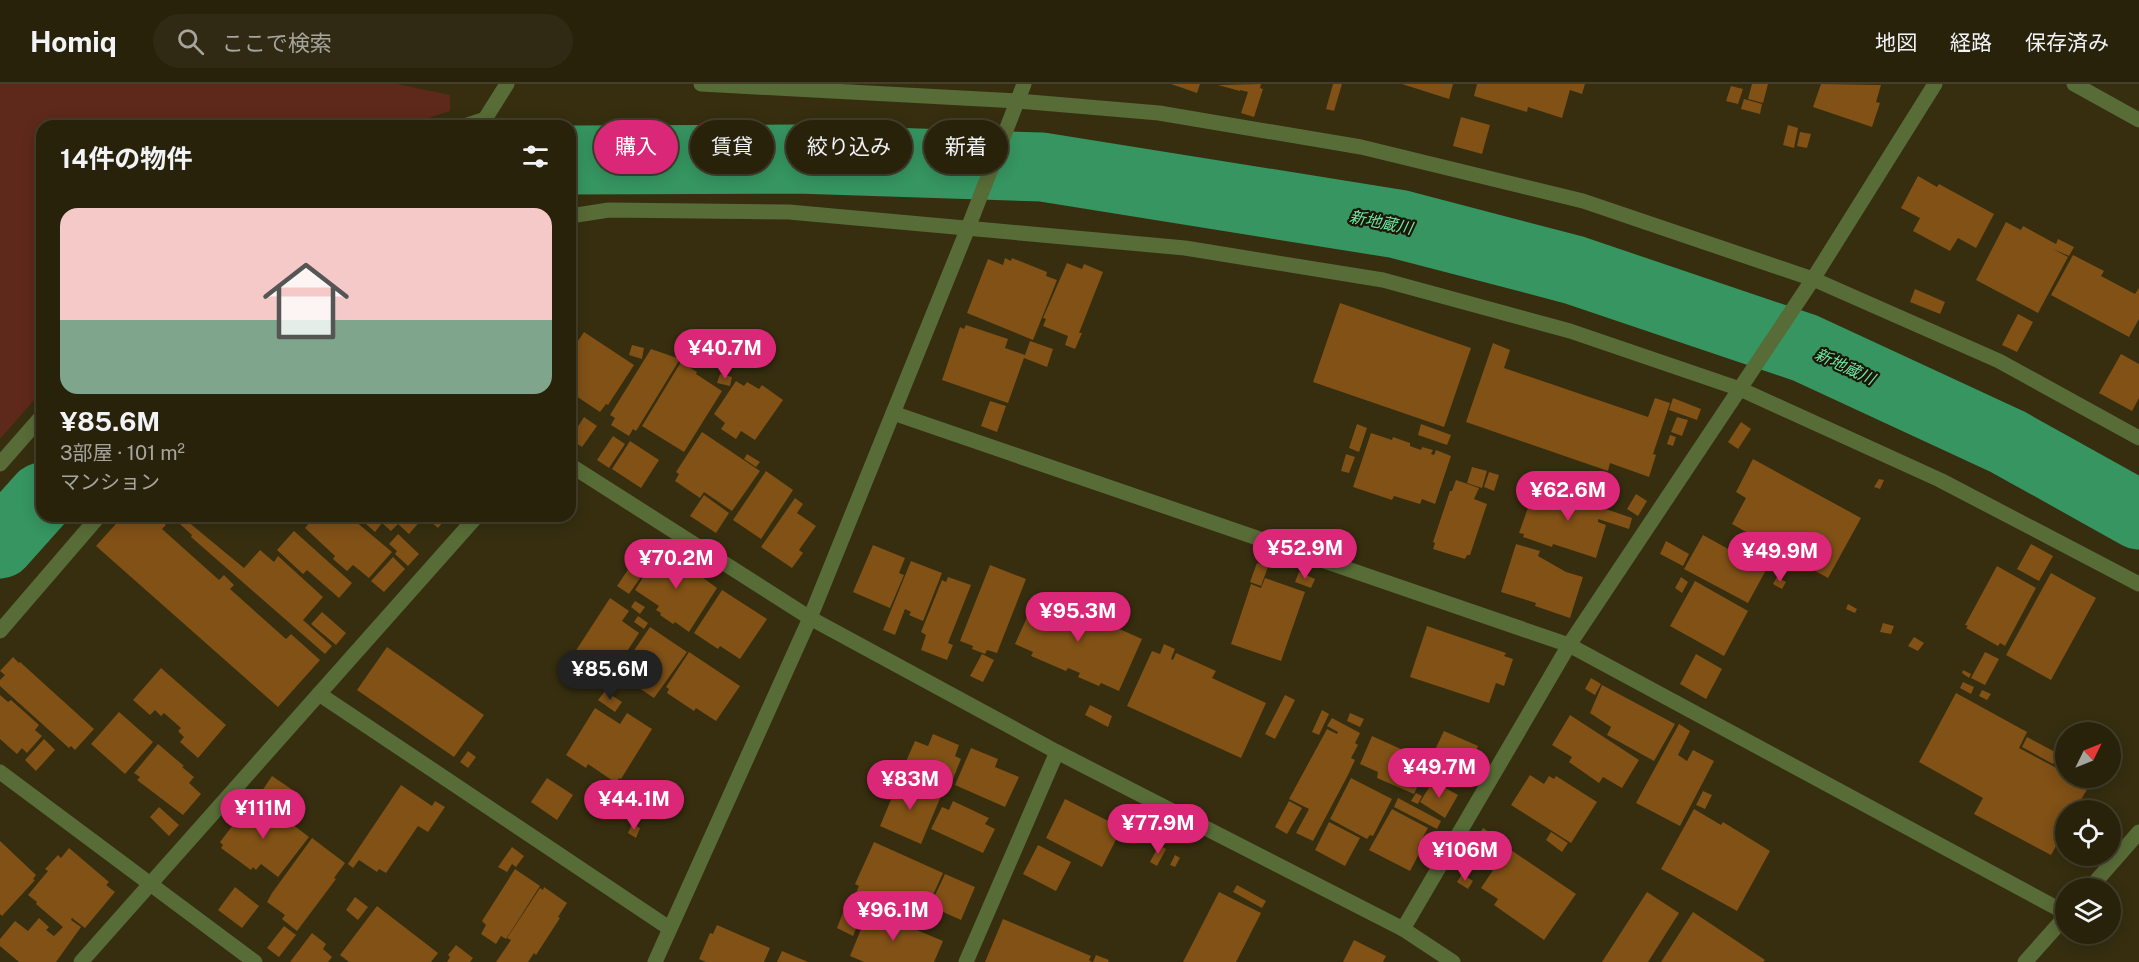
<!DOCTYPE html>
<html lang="ja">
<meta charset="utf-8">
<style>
body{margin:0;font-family:"Public Sans","Noto Sans JP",sans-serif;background:#302a14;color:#f1f3f6;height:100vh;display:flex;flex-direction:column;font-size:22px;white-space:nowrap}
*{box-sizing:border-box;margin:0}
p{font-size:20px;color:#a5a49d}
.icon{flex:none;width:33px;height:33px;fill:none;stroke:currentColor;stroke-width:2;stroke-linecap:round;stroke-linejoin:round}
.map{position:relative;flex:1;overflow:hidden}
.drawer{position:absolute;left:36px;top:36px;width:540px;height:402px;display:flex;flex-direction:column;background:#28220b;border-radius:18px;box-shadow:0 3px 15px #0003,0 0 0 2px #443f2c}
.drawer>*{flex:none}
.hud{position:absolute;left:594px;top:36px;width:570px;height:54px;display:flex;gap:12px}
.needle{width:39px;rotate:47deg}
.fabs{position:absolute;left:2055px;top:638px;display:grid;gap:12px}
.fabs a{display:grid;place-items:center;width:66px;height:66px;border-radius:50%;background:#28220b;box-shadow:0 3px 15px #0003,0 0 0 2px #443f2c;font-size:30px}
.price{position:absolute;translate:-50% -51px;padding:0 14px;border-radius:21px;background:#db2777;color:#fff;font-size:20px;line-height:39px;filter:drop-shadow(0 2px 3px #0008)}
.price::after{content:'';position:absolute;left:50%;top:36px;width:18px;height:14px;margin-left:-9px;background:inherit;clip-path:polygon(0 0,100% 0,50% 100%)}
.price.active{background:#222;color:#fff}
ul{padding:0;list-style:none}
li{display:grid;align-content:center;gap:12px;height:318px;padding:0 24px}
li+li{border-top:2px solid #443f2c}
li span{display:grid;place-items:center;height:186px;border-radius:18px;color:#555}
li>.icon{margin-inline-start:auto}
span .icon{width:108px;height:108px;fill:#fffc;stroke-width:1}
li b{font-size:26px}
h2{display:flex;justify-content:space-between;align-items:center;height:72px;padding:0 24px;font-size:26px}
.chip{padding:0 21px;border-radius:27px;background:#28220b;box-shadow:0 3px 15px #0003,0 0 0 2px #443f2c;font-size:21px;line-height:54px}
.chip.active{background:#db2777;color:#fff}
header{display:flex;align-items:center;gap:36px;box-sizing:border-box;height:84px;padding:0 30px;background:#28220b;border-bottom:2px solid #443f2c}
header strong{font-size:28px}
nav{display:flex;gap:33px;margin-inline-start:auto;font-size:21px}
.search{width:420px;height:54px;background:#302a14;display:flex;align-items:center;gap:15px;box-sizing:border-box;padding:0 21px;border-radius:33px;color:#a5a49d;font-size:22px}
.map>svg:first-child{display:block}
.green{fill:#5e291a}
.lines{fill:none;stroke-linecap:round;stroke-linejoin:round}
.river{stroke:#369561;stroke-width:69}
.building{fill:#815116}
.minor{stroke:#586c37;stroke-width:15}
.labels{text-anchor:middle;stroke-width:4.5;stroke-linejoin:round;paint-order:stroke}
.water-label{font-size:16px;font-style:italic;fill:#6fe9a3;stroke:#1a170a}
</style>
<header>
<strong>Homiq</strong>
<div class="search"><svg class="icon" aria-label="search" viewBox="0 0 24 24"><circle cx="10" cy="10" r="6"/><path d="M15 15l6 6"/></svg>ここで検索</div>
<nav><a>地図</a><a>経路</a><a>保存済み</a></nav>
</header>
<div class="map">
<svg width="2139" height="878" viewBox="0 0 2139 878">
<rect width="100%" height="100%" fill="#362e0f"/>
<!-- green -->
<polygon class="green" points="0,0 397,0 450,11 450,27 404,42 42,42 42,307 0,355"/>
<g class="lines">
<!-- river -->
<g class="river">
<polyline points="570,76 797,75 1042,83 1398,140 1574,186 1805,264 2008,358 2139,431"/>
<polyline points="0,460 42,413"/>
</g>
</g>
<!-- building -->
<g class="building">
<polygon points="1171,0 1200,0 1197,9"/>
<polygon points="1261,0 1260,4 1263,5 1254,33 1241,29 1248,8 1240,6 1240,7 1218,1"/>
<polygon points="1333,0 1342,0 1334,27 1326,25"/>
<polygon points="1402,0 1453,0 1449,15"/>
<polygon points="1477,0 1585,0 1582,10 1570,6 1562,34 1528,23 1527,28 1474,12"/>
<polygon points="1752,0 1768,0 1763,19 1748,15"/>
<polygon points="1821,0 1881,1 1876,18 1880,19 1872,43 1813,23"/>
<polygon points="1731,2 1743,5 1738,20 1726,17"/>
<polygon points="1744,15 1762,20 1760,30 1741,25"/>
<polygon points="1461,33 1490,41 1482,70 1453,62"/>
<polygon points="1788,41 1798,44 1794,64 1783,61"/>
<polygon points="1800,48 1811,50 1807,64 1797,62"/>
<polygon points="1918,92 1937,103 1939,100 1994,130 1976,164 1958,154 1950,167 1913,147 1920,134 1901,124"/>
<polygon points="2006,138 2021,146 2023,142 2056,160 2058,155 2074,163 2069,172 2053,165 2068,173 2038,229 1976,196"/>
<polygon points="2073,171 2104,187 2101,192 2135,210 2139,204 2139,235 2129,253 2051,211"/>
<polygon points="1005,174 1011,177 1012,174 1047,188 1046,192 1057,196 1033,256 967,229 988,175 1003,181"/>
<polygon points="1067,179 1082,185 1084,180 1103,188 1079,249 1082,249 1075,265 1065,261 1068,252 1043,242 1046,235 1043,234"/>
<polygon points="1915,205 1945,218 1940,230 1910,218"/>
<polygon points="1340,219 1471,264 1444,343 1313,298"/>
<polygon points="2018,230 2033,238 2017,268 2002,261"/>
<polygon points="966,241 1008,255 1005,264 1025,271 1030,257 1053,265 1047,283 1024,274 1008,319 942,296 960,243 964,245"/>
<polygon points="584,248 634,281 608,321 606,320 600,328 570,308 570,269"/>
<polygon points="1493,259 1510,266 1504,284 1648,333 1655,314 1670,319 1653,370 1656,371 1649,393 1610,379 1608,387 1466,338"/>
<polygon points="632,261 644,264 642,275 629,271"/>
<polygon points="651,265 680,275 636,347 633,345 629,352 611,341 615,334 610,331"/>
<polygon points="2121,270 2139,280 2139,314 2132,327 2099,309"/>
<polygon points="681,278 697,288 696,290 722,307 684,368 642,342"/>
<polygon points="720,290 732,293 730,302 717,299"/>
<polygon points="736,297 744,302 747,298 759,305 762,301 783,316 755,356 741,347 736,355 721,345 725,339 714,330"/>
<polygon points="1673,314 1701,325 1697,336 1669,326"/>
<polygon points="990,317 1006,322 997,348 981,342"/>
<polygon points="584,333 597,342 582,363 570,355"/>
<polygon points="1677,333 1688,336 1682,352 1671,348"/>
<polygon points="1741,338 1751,345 1738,365 1728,358"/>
<polygon points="1357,340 1367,344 1359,368 1349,364"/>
<polygon points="1421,340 1451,351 1447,361 1418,351"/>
<polygon points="702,348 760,387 732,427 704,408 700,414 675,397 679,390 676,388"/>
<polygon points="1371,349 1392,356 1393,353 1410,359 1410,362 1421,366 1422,363 1433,366 1431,370 1434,371 1436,366 1451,372 1435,420 1422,415 1420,420 1394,412 1392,416 1353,403"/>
<polygon points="1670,351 1676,353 1673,362 1667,360"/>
<polygon points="613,352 625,360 609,384 597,376"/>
<polygon points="630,357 659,376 641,404 612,385"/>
<polygon points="747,370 760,378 756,383 744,375"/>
<polygon points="1346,370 1355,373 1349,389 1341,387"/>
<polygon points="1753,375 1861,434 1828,494 1732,440 1746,414 1736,408"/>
<polygon points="1472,383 1487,387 1482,404 1467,399"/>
<polygon points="766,387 793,406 761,455 733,436"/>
<polygon points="1489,388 1499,391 1494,407 1484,403"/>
<polygon points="1879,395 1884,396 1880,405 1874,403"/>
<polygon points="1456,396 1479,404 1474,415 1487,420 1470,471 1467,471 1465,475 1433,465 1435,459 1433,458 1450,407 1452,407"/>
<polygon points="1522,396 1533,400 1529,411 1517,407"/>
<polygon points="1539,402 1632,434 1629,445 1598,435 1598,438 1606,441 1596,474 1553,460 1552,463 1523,453 1524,450 1519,449 1530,418 1534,419"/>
<polygon points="1636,410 1647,417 1638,432 1627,425"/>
<polygon points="704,411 729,429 716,449 690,432"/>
<polygon points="795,414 803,420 797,429 816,442 799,466 803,469 792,484 761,463"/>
<polygon points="123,432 156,432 166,441 162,445 219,496 224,491 234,501 230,505 286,555 291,550 320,576 278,623 96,462"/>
<polygon points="171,432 181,432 244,484 260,466 274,478 278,472 323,513 303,536 332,562 325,570 191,453 192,451"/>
<polygon points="315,432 349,432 392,468 369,494 353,481 347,487 333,475 335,472 305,444"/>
<polygon points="357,432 418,432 422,435 409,450 398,440 391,447 382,439 375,448"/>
<polygon points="424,432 448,432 438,444"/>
<polygon points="294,447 352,499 339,514 307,486 303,490 277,466"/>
<polygon points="398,450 419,470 408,482 395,470 397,467 389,460"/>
<polygon points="1703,451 1766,486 1748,519 1684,485"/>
<polygon points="649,455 661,464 629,510 617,502"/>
<polygon points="1666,457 1689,470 1683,482 1660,470"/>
<polygon points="1516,460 1540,467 1538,472 1566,488 1583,493 1570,534 1535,522 1536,519 1501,508"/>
<polygon points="2031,460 2053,472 2039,497 2017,485"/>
<polygon points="873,461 905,474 899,489 904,491 890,524 853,508"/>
<polygon points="662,464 717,504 689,548 675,538 673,540 660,531 661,529 656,526 659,522 635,506"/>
<polygon points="393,473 405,485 384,508 371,497"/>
<polygon points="911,477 942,489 923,537 909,531 911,528 905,525 895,551 883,546"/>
<polygon points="1257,479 1268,483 1261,502 1250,498"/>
<polygon points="990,481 1026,495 997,569 987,566 985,570 972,565 973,562 960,557"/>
<polygon points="1997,482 2036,504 2005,562 2000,559 1998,562 1966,544 1968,542 1965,541"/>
<polygon points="1299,488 1315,495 1311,504 1295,498"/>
<polygon points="2051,489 2096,514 2051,596 2006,571"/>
<polygon points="948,493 971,501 948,559 953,561 947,576 921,566 926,551 921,548 942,496 946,498"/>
<polygon points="1681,493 1688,498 1682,509 1675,504"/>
<polygon points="1777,493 1786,498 1782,505 1773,500"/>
<polygon points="1265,494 1305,508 1281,577 1231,560 1251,500 1261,504"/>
<polygon points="1695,497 1748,527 1724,572 1670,542"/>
<polygon points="722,506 767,535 740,575 720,562 718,565 694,549"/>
<polygon points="1038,509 1142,555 1119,607 1101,599 1099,602 1078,593 1080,589 1068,584 1066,587 1031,572 1033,568 1015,560"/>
<polygon points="610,514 629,527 622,537 639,549 611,592 575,568"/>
<polygon points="635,517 645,523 640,530 631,523"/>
<polygon points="1848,520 1857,525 1855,529 1846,525"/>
<polygon points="322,528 346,549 336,561 311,540"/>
<polygon points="638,532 648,539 644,545 634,538"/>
<polygon points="1883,539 1894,542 1891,550 1880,548"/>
<polygon points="1427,542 1506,569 1504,572 1513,575 1504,602 1496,599 1489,619 1410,593"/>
<polygon points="650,543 687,568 654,614 618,590"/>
<polygon points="1914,553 1924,559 1918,567 1908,562"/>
<polygon points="1164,560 1175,565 1171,575 1173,576 1176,569 1216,587 1212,594 1266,619 1241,674 1127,622 1152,567 1160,570"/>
<polygon points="387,563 484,631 454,673 357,606"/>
<polygon points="689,568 740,602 716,637 696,624 694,627 667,609 669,605 666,603"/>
<polygon points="1985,568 1999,575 1985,601 1971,594"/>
<polygon points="982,570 994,576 983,598 970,592"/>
<polygon points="1696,570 1722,585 1706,615 1680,600"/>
<polygon points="13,573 19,579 20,578 94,645 75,666 71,662 69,664 0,602 0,596 5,591 0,587"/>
<polygon points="161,584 226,641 198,674 180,658 184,653 178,647 181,644 164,629 161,632 155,626 150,631 133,616"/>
<polygon points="1963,586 1971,590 1969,594 1962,589"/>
<polygon points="1591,594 1601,600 1595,611 1585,605"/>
<polygon points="1963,598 1974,603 1971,610 1960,604"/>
<polygon points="1602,601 1675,640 1654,677 1607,651 1611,643 1590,629"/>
<polygon points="1982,606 1991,610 1987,616 1979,612"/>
<polygon points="605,607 622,618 615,628 598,616"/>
<polygon points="1956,609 2027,648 2019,664 2066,689 2066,693 2073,693 2089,702 2075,726 2066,726 2066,744 2051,771 1974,730 1983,714 1919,678"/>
<polygon points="0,611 8,618 11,616 39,641 35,646 42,652 27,669 22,664 17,670 0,655"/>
<polygon points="1285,611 1295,616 1275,655 1265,650"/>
<polygon points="1090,621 1112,632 1108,643 1085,631"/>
<polygon points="595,624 620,640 627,629 652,645 621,695 619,694 616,699 588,680 586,684 566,671"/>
<polygon points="1322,626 1329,630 1319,651 1312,648"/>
<polygon points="119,628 153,658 125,690 91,660"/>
<polygon points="1350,629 1364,635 1360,643 1347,637"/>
<polygon points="1570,631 1639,676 1622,704 1603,693 1599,699 1569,678 1572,673 1552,661"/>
<polygon points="1332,634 1360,649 1355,659 1358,661 1351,674 1355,676 1348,691 1313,757 1296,749 1309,725 1289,715 1327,645 1337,650 1338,648 1327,642"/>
<polygon points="1679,640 1690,647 1678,671 1687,677 1693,666 1714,677 1680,742 1636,719"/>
<polygon points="1444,647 1478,662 1466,690 1431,674"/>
<polygon points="933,650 959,661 955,672 961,675 950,702 904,682 915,657 928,662"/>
<polygon points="1372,652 1423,675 1418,685 1424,688 1414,710 1377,694 1378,688 1360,680"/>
<polygon points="2027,653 2059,670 2053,680 2022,663"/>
<polygon points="44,655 55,666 36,687 25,676"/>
<polygon points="158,660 184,682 182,683 194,693 189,699 201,710 183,731 137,696 140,693 134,689"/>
<polygon points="971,664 998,675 995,683 1019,693 1005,723 955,701"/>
<polygon points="468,667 476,673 468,684 460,678"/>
<polygon points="1530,691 1544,700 1549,692 1554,695 1556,692 1597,718 1571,759 1511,721"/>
<polygon points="272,692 300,711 287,729 260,710"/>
<polygon points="547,694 573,711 557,736 531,718"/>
<polygon points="900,694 941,712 921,760 880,742"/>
<polygon points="1351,694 1392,715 1373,752 1370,751 1367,755 1330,735"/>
<polygon points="1433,697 1458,711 1445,734 1420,718"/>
<polygon points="401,701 432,722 435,717 445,723 428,748 418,742 386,789 379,785 377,788 359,776 353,784 348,780"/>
<polygon points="1703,707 1712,711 1705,725 1696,721"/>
<polygon points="1416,709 1422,712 1418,720 1411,717"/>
<polygon points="1398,714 1441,737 1437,745 1394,723"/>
<polygon points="1065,715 1122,744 1102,783 1046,754"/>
<polygon points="252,716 277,735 280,731 309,753 278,793 261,780 256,786 253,783 251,786 221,764 223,761 220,758"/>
<polygon points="953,717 989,734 985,740 995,745 983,769 931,745 942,723 949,726"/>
<polygon points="1289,717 1302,724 1287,750 1275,743"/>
<polygon points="159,723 179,741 169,752 150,733"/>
<polygon points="1392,725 1428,744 1418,762 1422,764 1410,787 1369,766"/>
<polygon points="1694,725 1721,741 1723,738 1770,767 1737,827 1661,785"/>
<polygon points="1329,738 1360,754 1345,782 1315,766"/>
<polygon points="632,740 640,744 636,754 628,749"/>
<polygon points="1483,744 1508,761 1499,775 1474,758"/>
<polygon points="1551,748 1568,759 1562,768 1546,756"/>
<polygon points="312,754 345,779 334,794 336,795 297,847 282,835 285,831 267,818 272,809"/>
<polygon points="0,757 36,791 33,795 35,796 2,832 0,830"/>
<polygon points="874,758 943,789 921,837 856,809 859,802 855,800"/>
<polygon points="1038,761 1071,778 1056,807 1023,790"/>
<polygon points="1159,761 1166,765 1157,782 1150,778"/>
<polygon points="512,763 524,772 516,783 512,780 507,788 498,783"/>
<polygon points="69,764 109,798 106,801 115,808 85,844 72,834 71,836 81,843 56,878 19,878 0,862 0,855 15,837 28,847 39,834 49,843 46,846 54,852 63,843 36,820 37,818 28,811 48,787 45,785 58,771 61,774"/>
<polygon points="1508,764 1576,810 1544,856 1494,821 1498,815 1481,804"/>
<polygon points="1175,771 1180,774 1175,783 1170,781"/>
<polygon points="515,785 540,802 506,855 501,852 496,860 481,850 486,841 482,837"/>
<polygon points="945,790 975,803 961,836 930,822"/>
<polygon points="1462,790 1473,797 1468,805 1457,798"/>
<polygon points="1237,801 1266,817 1262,824 1233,808"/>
<polygon points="235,803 259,822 242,844 218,826"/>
<polygon points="544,803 567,819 558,833 560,834 536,871 534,869 528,878 496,878 511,856 507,854 540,804 543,806"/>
<polygon points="1219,808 1261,829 1236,878 1183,878"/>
<polygon points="1647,808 1679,829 1648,878 1602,878"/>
<polygon points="355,813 368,823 358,836 346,826"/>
<polygon points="849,813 866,820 853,852 837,844"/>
<polygon points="377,822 438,869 431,878 349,878 340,871"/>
<polygon points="869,826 943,857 934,878 864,878 850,872"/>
<polygon points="1693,828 1765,876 1763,878 1661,878"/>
<polygon points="1003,835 1091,872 1089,876 1092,878 985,878"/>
<polygon points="717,841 770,864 764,878 706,878 699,875 710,849 713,850"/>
<polygon points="284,842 296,851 279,873 267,864"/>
<polygon points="312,849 326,860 323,865 332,873 328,878 290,878"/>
<polygon points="1354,856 1386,872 1383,878 1343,878"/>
<polygon points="456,861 473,874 470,878 447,878 450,873 448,871"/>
<polygon points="782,867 808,878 777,878"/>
<polygon points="1096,871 1109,876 1108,878 1093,878"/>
</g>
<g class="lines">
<!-- minor -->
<g class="minor">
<polyline points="701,0 1018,17 1159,29 1361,63 1583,117 1813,195 1999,277 2139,354"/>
<polyline points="2074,0 2139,36"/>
<polyline points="464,42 485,35 507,0"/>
<polyline points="570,132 609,126 789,128 1185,164 1383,196 1570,247 1740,305 1940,396 2139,500"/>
<polyline points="893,329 1569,561 2066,829"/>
<polyline points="0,380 42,332"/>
<polyline points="570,381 810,534 1057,668 1403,845 1453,878"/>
<polyline points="0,547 99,432"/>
<polyline points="319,610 669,844"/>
<polyline points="0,688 255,878"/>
<polyline points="2090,804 2139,748"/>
<polyline points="1403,845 1569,561 1813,195 1935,0"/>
<polyline points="81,878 477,432"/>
<polyline points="655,878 810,534 968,144 1024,0"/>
<polyline points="966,878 1057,668"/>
<polyline points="2025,878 2066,832"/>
</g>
</g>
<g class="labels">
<!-- water labels -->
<g class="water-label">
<text transform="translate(1381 138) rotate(11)" y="6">新地蔵川</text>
<text transform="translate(1845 282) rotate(25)" y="6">新地蔵川</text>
</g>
</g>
</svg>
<div class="fabs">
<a><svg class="needle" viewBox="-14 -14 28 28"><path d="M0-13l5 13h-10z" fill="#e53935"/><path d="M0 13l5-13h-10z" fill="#a5a49d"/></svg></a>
<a><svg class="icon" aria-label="locate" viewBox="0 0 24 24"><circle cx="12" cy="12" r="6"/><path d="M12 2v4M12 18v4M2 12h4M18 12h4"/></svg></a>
<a><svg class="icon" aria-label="layers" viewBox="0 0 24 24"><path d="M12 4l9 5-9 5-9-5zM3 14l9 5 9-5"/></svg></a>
</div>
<b class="price" style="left:725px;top:296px">¥40.7M</b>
<b class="price" style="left:1568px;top:438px">¥62.6M</b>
<b class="price" style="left:1305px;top:496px">¥52.9M</b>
<b class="price" style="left:1780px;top:499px">¥49.9M</b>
<b class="price" style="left:676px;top:506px">¥70.2M</b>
<b class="price" style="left:1078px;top:559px">¥95.3M</b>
<b class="price active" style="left:610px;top:617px">¥85.6M</b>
<b class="price" style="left:1439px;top:715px">¥49.7M</b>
<b class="price" style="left:910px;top:727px">¥83M</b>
<b class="price" style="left:634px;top:747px">¥44.1M</b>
<b class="price" style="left:263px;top:756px">¥111M</b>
<b class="price" style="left:1158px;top:771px">¥77.9M</b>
<b class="price" style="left:1465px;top:798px">¥106M</b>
<b class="price" style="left:893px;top:858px">¥96.1M</b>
<div class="hud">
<a class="chip active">購入</a>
<a class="chip">賃貸</a>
<a class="chip">絞り込み</a>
<a class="chip">新着</a>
</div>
<section class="drawer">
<h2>14件の物件<svg class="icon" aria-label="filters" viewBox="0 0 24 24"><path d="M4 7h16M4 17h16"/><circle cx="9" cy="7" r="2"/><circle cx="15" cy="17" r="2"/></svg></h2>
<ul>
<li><span style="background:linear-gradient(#f6c9c9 60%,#7fa58c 0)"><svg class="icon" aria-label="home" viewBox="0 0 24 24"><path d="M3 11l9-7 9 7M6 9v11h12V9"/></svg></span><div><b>¥85.6M</b><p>3部屋 · 101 m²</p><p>マンション</p></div></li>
</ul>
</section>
</div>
